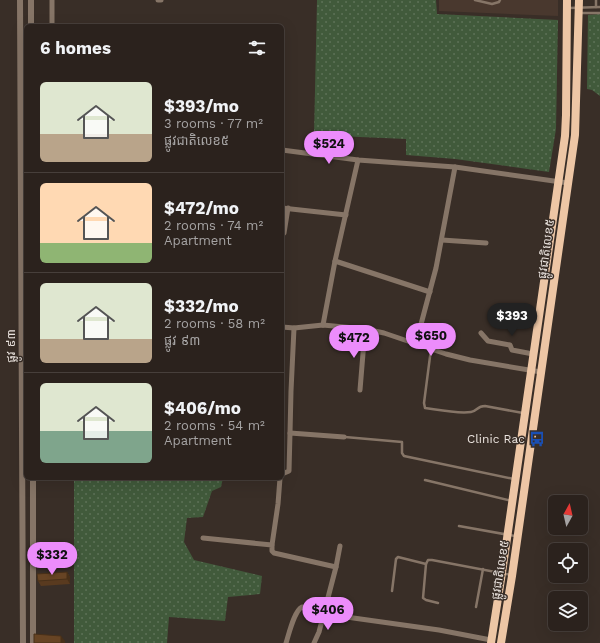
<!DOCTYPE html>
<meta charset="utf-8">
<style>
body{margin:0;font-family:"Work Sans","Noto Sans Khmer",sans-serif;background:#372f2a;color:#f1f3f6;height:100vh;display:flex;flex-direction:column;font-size:15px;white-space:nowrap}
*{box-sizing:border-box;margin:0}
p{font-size:13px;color:#a6a4a4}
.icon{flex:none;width:22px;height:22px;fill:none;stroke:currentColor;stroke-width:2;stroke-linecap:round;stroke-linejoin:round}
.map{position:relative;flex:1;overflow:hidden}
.panel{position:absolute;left:24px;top:24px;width:260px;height:456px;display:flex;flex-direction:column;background:#2b221d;border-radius:6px;box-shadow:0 4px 16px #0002,0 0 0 1px #473f3b}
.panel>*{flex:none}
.needle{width:26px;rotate:8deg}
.buttons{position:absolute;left:548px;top:495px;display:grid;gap:8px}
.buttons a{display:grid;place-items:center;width:40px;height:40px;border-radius:6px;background:#2b221d;box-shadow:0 4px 16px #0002,0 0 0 1px #473f3b;font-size:20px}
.price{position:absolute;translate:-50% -34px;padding:0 9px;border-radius:14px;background:#ec8cfb;color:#111;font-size:13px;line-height:26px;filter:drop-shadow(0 1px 2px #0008)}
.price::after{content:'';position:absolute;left:50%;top:24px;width:12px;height:9px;margin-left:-6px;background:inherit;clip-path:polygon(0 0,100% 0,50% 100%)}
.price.selected{background:#222;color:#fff}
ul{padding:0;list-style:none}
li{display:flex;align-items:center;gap:12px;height:100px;padding:0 16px}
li+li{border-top:1px solid #473f3b}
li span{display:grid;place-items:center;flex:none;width:112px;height:80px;border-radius:6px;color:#555}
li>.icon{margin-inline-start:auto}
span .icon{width:48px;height:48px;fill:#fffc;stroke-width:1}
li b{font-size:17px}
h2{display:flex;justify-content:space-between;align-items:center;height:48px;padding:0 16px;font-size:17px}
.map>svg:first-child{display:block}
.built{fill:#49382e}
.grass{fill:url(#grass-dots)}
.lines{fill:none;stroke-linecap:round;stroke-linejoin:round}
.service{stroke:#867567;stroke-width:2.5}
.minor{stroke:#867567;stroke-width:5}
.tertiary{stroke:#867567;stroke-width:6}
.trunk{stroke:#edc6a5;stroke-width:8}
.wall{fill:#593a1f}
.shaded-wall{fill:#483019}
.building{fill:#674424;stroke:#483019}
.labels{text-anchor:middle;stroke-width:3;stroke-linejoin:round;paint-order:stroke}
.street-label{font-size:12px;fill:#ebe4df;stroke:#392e27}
.poi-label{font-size:12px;fill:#ebe4df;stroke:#392e27;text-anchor:end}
</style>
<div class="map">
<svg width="600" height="643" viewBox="0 0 600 643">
<defs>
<pattern id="grass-dots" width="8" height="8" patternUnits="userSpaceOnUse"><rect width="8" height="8" fill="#415a3b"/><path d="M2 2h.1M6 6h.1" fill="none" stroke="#5d7257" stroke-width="1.8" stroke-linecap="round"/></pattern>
</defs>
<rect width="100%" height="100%" fill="#392e27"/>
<!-- built -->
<polygon class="built" points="439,0 558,0 558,16 439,11"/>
<!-- grass -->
<g class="grass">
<polygon points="317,0 436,0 437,14 558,20 556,129 549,172 455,159 406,155 406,139 314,135"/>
<polygon points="600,14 600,96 592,90 587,89 588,15"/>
<polygon points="74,478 223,478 221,487 212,491 203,517 187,518 184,542 194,560 262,576 260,594 228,597 225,621 169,617 167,643 74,643"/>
</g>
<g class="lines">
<!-- service -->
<g class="service">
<polyline points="475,0 492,4 499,2 500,0"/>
<polyline points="596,7 596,0"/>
<polyline points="569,8 600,7"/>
<polyline points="581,13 600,13"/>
<path d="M431,349l-7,54 1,5c14,2 33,6 46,4 6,-1 6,-6 14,-6l38,7"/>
<polyline points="345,437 402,442 402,453 404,456 514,479"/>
<polyline points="425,480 512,501"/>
<polyline points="459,526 515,536"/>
<polyline points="392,591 396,559 398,557 426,564"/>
<polyline points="438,603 426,600 423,598 426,564 428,560 432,560 511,575"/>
<polyline points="476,607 483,569"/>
</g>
<!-- minor -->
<g class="minor">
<polyline points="158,0 161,0"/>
<polyline points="52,26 52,0"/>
<polyline points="282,150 358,160 455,167 568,183"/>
<polyline points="282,208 346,215"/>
<polyline points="282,235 284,233 288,208"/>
<polyline points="442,240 486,243"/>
<polyline points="335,261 430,292"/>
<polyline points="323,325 335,261 358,160"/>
<polyline points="282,327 294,328 323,325 365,329 384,333 446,354 470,360 541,372"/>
<polyline points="481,333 488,341 510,345 512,350 533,354"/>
<polyline points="416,343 436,268 455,167"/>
<polyline points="360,390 365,329"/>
<polyline points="290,433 291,391 294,328"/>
<polyline points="282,474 289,471 290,433 344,437"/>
<polyline points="203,538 272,545 272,551 274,553 336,567"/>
<polyline points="272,545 278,504 280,478"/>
<path d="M286,643c3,-9 8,-32 16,-36l30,8 107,15 52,10"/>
<polyline points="314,643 319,632 336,567 340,546"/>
</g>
<!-- tertiary -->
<g class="tertiary">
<polyline points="20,0 23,643"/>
<polyline points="31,0 31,26"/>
<polyline points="33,478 33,643"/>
</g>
<!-- trunk -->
<g class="trunk">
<polyline points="491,643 502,573 565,136 566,115 567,0"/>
<polyline points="501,643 512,576 575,135 579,0"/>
</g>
</g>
<!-- wall -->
<polygon class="wall" points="67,572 70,577 70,584 41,586 38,581"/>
<!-- shaded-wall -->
<g class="shaded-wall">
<polygon points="67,572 70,577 70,584 67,579"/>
<polygon points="61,636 65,641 65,643 61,643"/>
</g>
<!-- building -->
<g class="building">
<polygon points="67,572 67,579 38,581 37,574"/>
<polygon points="34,634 61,636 61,643 34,643"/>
</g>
<!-- icons -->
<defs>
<g id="bus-bare" transform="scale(1.2)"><path d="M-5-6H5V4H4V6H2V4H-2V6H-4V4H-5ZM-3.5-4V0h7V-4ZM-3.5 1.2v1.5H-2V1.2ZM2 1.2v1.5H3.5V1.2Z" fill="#1a4fb4" stroke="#392e27" stroke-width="2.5" paint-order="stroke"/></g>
</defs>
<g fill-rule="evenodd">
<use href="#bus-bare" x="537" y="439"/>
</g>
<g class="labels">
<!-- street labels -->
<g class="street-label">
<text transform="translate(546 249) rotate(-82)" y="4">ផ្លូវជាតិលេខ៥</text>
<text transform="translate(11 346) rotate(-90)" y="4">ផ្លូវ ៩៣</text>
<text transform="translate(500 570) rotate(-81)" y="4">ផ្លូវជាតិលេខ៥</text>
</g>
<!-- poi labels -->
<g class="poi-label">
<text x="525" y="443">Clinic Rac</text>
</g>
</g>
</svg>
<div class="buttons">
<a><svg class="needle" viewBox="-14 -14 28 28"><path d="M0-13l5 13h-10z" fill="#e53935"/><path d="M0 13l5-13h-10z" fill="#a6a4a4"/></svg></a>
<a><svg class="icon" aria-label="locate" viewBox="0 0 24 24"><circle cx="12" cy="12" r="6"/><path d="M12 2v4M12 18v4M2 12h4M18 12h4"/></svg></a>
<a><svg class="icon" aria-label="layers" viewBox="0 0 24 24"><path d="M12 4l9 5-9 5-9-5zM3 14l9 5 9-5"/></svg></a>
</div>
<b class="price" style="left:329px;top:165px">$524</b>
<b class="price selected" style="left:512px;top:337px">$393</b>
<b class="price" style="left:431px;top:357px">$650</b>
<b class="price" style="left:354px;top:359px">$472</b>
<b class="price" style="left:52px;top:576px">$332</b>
<b class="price" style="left:328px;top:631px">$406</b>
<section class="panel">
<h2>6 homes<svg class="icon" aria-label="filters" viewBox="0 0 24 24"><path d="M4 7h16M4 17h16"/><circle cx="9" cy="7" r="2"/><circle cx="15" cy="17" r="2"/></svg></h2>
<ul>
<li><span style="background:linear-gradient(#dfe7d0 65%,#b9a48a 0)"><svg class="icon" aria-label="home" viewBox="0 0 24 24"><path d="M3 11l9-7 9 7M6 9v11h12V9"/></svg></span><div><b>$393/mo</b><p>3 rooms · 77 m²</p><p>ផ្លូវជាតិលេខ៥</p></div></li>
<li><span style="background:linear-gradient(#ffd9b3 75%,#8fb573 0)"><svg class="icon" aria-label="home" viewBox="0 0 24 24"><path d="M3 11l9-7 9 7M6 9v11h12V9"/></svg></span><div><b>$472/mo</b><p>2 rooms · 74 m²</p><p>Apartment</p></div></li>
<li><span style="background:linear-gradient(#dfe7d0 70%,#b9a48a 0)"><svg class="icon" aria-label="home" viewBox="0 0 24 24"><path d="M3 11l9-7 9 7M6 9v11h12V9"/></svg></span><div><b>$332/mo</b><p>2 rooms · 58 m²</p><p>ផ្លូវ ៩៣</p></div></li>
<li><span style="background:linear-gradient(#dfe7d0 60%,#7fa58c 0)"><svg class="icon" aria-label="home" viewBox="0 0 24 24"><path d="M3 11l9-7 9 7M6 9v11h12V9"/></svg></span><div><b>$406/mo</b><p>2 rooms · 54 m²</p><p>Apartment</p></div></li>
</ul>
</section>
</div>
